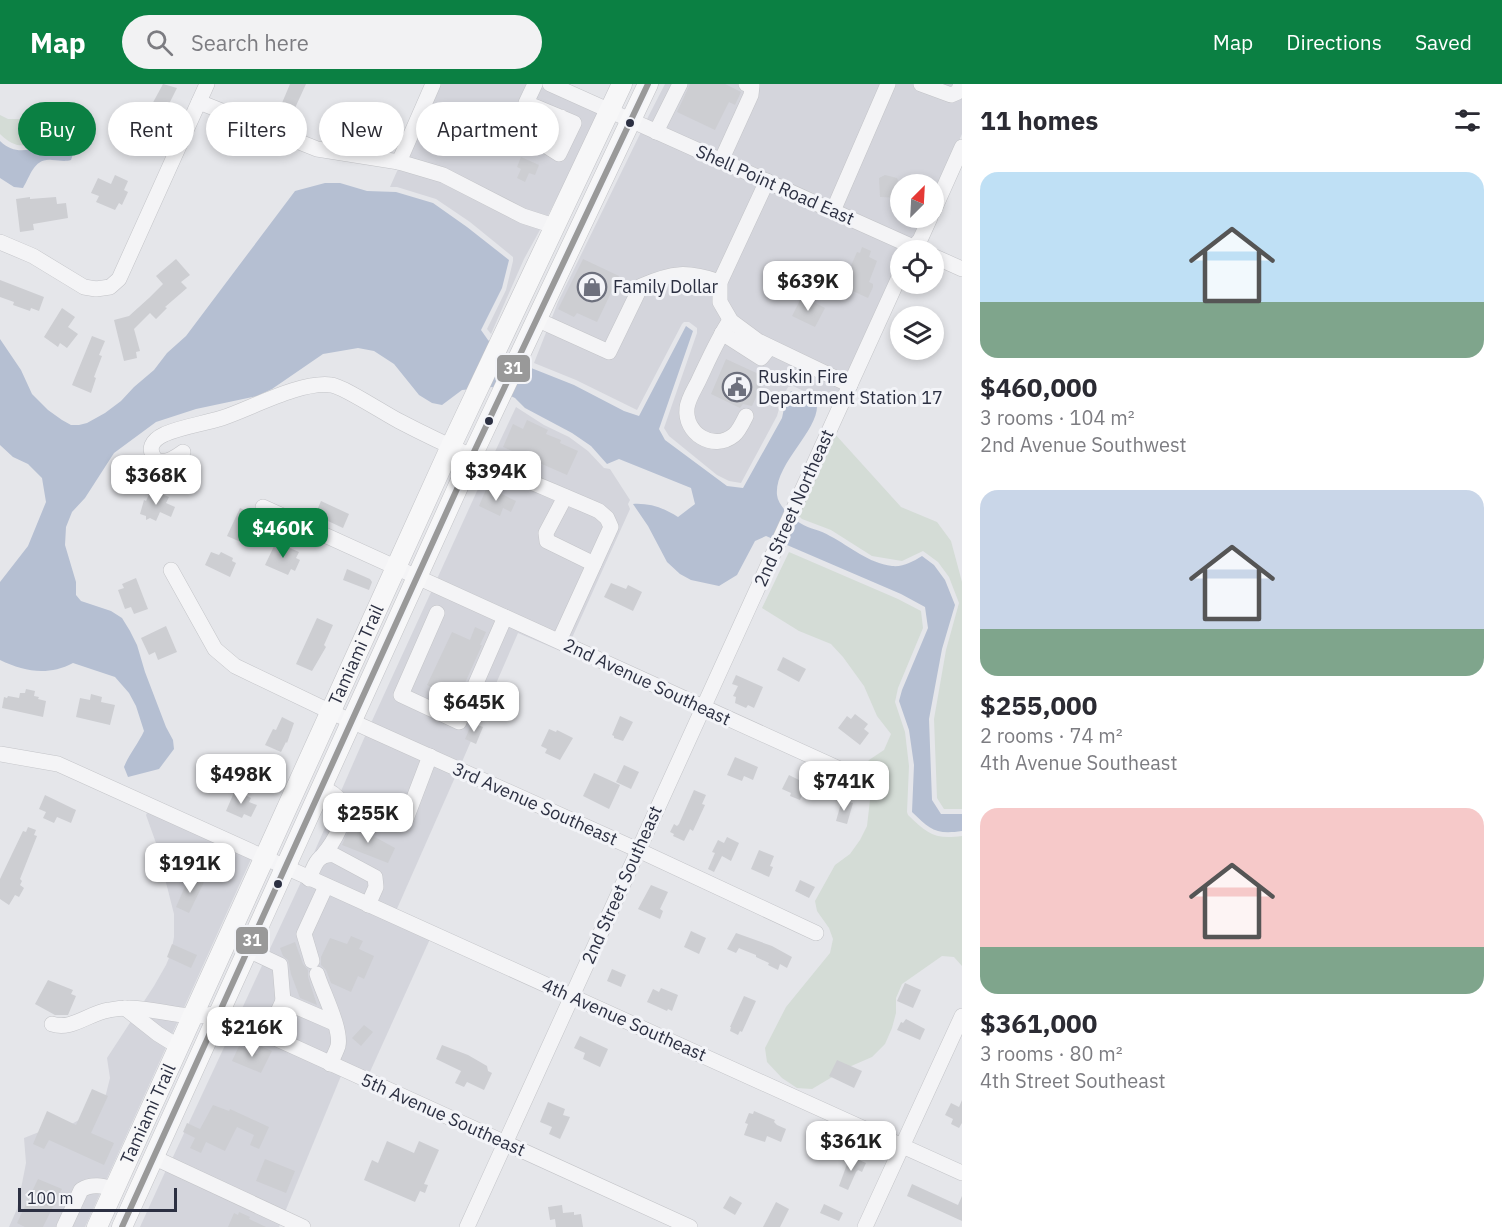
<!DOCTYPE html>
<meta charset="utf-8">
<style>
body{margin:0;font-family:"IBM Plex Sans",sans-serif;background:#f2f2f3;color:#2b2b33;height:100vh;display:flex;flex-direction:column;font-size:22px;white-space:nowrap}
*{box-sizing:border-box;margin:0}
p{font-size:20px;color:#7c7c81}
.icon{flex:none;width:33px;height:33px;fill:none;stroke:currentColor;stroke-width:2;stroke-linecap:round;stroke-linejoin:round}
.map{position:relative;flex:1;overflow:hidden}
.panel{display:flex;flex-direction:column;background:#fff;width:540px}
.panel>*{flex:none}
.guide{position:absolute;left:18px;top:18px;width:570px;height:54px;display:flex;gap:12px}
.needle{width:39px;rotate:24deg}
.fabs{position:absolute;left:890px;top:90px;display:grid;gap:12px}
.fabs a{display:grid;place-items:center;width:54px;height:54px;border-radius:50%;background:#fff;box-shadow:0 3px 9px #0003;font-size:30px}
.scale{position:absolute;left:18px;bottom:15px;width:159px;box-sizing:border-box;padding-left:6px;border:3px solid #2c3042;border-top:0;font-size:16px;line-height:21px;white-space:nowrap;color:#2c3042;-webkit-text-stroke:4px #f3f4f8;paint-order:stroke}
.price{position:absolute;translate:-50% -51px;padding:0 14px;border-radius:12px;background:#fff;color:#222;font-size:20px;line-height:39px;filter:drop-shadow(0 2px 3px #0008)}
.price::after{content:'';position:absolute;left:50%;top:36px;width:18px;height:14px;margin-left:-9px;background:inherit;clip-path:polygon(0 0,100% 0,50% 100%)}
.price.selected{background:#0b8043;color:#fff}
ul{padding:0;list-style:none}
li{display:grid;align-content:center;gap:12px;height:318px;padding:0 18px}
li span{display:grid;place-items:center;height:186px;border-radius:18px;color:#555}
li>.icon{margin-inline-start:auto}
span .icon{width:108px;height:108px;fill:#fffc;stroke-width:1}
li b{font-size:26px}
h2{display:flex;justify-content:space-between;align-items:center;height:72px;padding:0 18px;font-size:26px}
.chip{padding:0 21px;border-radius:27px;background:#fff;box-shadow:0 3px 9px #0003;font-size:21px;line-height:54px}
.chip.selected{background:#0b8043;color:#fff}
header{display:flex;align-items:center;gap:36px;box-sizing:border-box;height:84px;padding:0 30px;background:#0b8043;color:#fff}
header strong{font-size:28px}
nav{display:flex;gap:33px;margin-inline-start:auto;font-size:21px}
.search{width:420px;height:54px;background:#f2f2f3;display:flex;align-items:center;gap:15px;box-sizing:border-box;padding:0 21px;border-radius:33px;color:#7c7c81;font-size:22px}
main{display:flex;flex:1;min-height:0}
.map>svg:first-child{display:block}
.built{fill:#d4d5dc}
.green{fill:#d4dcd6}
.water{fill:#b5bfd2}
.building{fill:#cdced2}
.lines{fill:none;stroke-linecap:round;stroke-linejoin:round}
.minor-casing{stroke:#c3c4c8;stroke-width:16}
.major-casing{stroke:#c2c3c7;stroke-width:21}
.minor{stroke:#f4f4f6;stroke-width:15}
.major{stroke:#f7f7f8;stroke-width:20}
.bus-1-casing{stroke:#f3f4f8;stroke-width:10}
.bus-1{stroke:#999;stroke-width:6}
.bus-dot{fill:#2c3042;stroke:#f3f4f8;stroke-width:2}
.labels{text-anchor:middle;stroke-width:6;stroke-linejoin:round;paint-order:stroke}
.street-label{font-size:18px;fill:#2c3042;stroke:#f3f4f8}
.poi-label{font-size:18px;fill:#2c3042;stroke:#f3f4f8;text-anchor:start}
.line-badge{stroke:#f3f4f8;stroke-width:2}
.badge-label{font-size:16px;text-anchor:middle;font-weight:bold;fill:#fff}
</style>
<header>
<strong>Map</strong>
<div class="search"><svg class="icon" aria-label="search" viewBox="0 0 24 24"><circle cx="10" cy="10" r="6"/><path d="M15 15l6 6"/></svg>Search here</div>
<nav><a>Map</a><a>Directions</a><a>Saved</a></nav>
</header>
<main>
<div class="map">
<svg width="962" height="1143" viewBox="0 0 962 1143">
<rect width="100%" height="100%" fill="#e5e6ea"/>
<!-- built -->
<g class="built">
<polygon points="441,0 535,0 600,30 547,133 525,127 407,74"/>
<polygon points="665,0 882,0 831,119 646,37"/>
<polygon points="894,0 962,0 962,50 933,114 933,100 900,100 900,134 924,134 912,156 841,124"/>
<polygon points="641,48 760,101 712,216 714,224 842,305 837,315 822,322 821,316 808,309 793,302 788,303 782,314 777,332 741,399 729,397 717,391 669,352 664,344 697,249 697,244 689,238 684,238 682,240 637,326 576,296 534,279 558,218"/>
<polygon points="398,85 441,97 541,144 524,175 491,250 487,245 506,206 513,177 513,173 470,138 436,115 397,103 390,103"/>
<polygon points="770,105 905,166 900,166 900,178 847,293 761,252 735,232 725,216 726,200"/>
<polygon points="516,323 544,341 569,353 588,367 604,384 610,385 630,416 628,420 630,425 571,556 566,554 616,446 492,374"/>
<polygon points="487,385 595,432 605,444 556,549 437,495"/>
<polygon points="432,506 566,568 565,569 518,549 461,680 371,639"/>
<polygon points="366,650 456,691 396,827 306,787"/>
<polygon points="148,727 251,775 85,1143 9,1143 17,1125 26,1079 24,1054 54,1042 70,1041 98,1025 106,1010 110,994 107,974 154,902 166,881 171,869 174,853 174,830 156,759 146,731"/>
<polygon points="301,798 430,855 369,990 239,931"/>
<polygon points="234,942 341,992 285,1128 172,1075"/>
<polygon points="166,1086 281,1139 279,1143 140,1143"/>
</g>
<!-- green -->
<g class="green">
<path d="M0,31l8,4h22l18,7 5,11c-24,6 -32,17 -53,-3z"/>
<polygon points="834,349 901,423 937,438 951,457 962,498 962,725 944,725 937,714 934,635 946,566 959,519 949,493 938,478 923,467 902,477 872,472 831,446 802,435 797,430"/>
<path d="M789,468l109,47 23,12 2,17 -25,60 -3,14 10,30 4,34 -2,46 1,3c19,18 26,25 54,21v130l-8,-9 -12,-1 -40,28 -6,14v15l-4,15 -7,16 -13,13 -23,10 -37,22 -15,-1 -15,-10 -15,-16 -2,-14 21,-41 44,-54 3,-14 -4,-11 -12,-17 -2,-10 20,-36 15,-11 10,-14 7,-14 3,-26 -12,-15 21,9 5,-11 -24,-11 9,-12 15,-10 7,-16 -14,-18 -13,-30 -21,-29 -12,-13 -32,-13 -37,-23z"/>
</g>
<!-- water -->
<g class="water">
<path d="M60,56l10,4 4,7 -3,9c-8,2 -11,0 -19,0 -18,-2 -21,15 -29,28l-9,-1 -14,-9v-37c20,19 38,4 60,-1z"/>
<path d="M325,99h15l27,8 29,1 37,11 34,24 42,33 -7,28 -21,42 7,10 23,20 63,25 50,26 15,5 47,-90 7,5 -34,98 6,11 62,46 16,2 39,-70 4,-19 5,-8 26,13c2,27 -43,60 -40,91 1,10 14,23 23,28 9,6 21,7 30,13 21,11 38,27 62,30 12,1 20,-4 30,-10l12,9 11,15 10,25 -13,44 -13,70 3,81 9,14h21v17c-27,4 -32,-2 -50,-19l2,-47 -5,-35 -10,-29 3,-11 26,-62 -3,-21 -24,-13 -135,-58 -11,5 -18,34 -18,11 -28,-6 -11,-6 -13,-12 -19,-36 -15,-22c17,-1 31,4 45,13l17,-13 -4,-16 -72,-29 -12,5 -16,-18 -19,-13 -47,-25 -10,-10 -23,-11 -30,3 -20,15 -10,-2 -13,-8 -25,-31 -20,-13 -16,-3 -35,6 -51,35 -15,7 -61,13 -40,13 -42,31 -29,45 -13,14 -6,15 -1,18 11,37v13l5,6 30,10 11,7 8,13 7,14 8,27 21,55 7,13 1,9 -15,20 -31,8 -4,-10c5,-13 14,-23 20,-36l-8,-25 -7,-13 -14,-16 -42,-14c-25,13 -48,9 -73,-3v-78l28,-36 18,-44 -4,-24 -14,-14 -15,-7 -13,-12v-106l21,31 11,24 16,16 14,10 9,5h8l8,-2 18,-10 16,-12 13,-14 20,-17 13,-17 19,-17 109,-145z"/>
</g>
<!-- building -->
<g class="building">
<polygon points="163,0 177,4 164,30 150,24"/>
<polygon points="290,0 306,0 295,24 282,19"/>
<polygon points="690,0 725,0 741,8 735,21 729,18 715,46 677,28"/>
<polygon points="510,26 543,42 536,57 502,41"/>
<polygon points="382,29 393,34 386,49 382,47 381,50 372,46"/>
<polygon points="143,39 155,44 147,62 149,63 146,70 131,64"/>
<polygon points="521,73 539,81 535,91 529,89 525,98 517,94 521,85 517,83"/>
<polygon points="115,91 128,97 124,106 128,108 122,121 119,119 115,126 96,118 99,112 91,109 98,94 111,100"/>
<polygon points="885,91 897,94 900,100 900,114 880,113 879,94"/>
<polygon points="30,113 30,115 56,113 57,120 66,119 68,134 33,140 34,146 20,148 16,115"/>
<polygon points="862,163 871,167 869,173 877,177 869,198 873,200 873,203 868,214 826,195 834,178 850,184 857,168 860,169"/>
<polygon points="176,175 190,191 181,198 187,204 165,223 167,224 156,235 150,229 134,245 140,267 136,268 137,274 124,277 114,236 129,232 149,214 163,200 156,192"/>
<polygon points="583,175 619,192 597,238 577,229 574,233 558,225"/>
<polygon points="0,196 44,213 39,227 31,224 30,227 13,221 14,218 0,213"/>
<polygon points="802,212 825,224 815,243 792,232"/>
<polygon points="62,224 75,233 68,243 78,250 67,264 60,259 58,263 44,253"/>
<polygon points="92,252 105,257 99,271 102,272 94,293 96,294 91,309 72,301"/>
<polygon points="726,275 765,293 752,322 743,320 740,324 711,310"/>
<polygon points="527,336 548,346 546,350 561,356 560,359 578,367 567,391 503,363 513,340 523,345"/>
<polygon points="487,403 516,417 511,428 503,424 500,432 479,422"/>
<polygon points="151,406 169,413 166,419 175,423 171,433 160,428 156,437 150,434 146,436 146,432 140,430 144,416 146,417"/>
<polygon points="321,417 349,430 343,444 315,431"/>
<polygon points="240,424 256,431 243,459 227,452"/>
<polygon points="276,458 299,468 296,474 300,476 295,487 291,485 288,491 265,481"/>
<polygon points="211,468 219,471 221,468 233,474 232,477 236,479 230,493 205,481"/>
<polygon points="347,485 370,495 372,498 369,506 343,496"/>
<polygon points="136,494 148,525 134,530 131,523 125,525 118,506 124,504 122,500"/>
<polygon points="611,499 626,505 628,501 642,508 633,527 604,513"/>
<polygon points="317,534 333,541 324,561 326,563 312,587 296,580"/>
<polygon points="166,542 177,568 158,576 155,568 149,571 141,554"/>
<polygon points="475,543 486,548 480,561 482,561 456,619 448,615 450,612 427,601 452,548 470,556"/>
<polygon points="783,573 806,585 799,598 777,586"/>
<polygon points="736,591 763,603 754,624 748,621 746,624 735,619 736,613 733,612 738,602 732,600"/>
<polygon points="26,605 35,607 34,612 39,613 38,615 46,617 43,633 2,624 4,613 7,614 8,612 19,614 20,609 25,609"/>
<polygon points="91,610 102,613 101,618 115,621 110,641 76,633 80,614 90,616"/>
<polygon points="855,630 868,640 864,645 869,649 860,661 838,644 847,632 851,635"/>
<polygon points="620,632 633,638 623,657 614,654 614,652 612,651"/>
<polygon points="282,633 294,639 287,659 286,658 281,668 265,661 273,645 276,646"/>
<polygon points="472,639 483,643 476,660 465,655"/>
<polygon points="549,645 556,648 557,646 573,654 560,676 545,669 547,665 541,662"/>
<polygon points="735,673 758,683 753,696 744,692 742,697 727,691"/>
<polygon points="624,681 639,688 631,705 616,698"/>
<polygon points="594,689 620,701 609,725 583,712"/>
<polygon points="789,691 807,700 800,716 790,712 791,709 782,705"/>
<polygon points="235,706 251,714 249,718 257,721 251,733 244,730 242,734 226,727"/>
<polygon points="694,706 706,711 702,720 705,721 693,747 690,745 684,757 673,752 674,750 670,748 674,740 677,742 679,740"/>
<polygon points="45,711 76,726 71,739 57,733 54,739 43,734 46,728 39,725"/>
<polygon points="842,716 853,719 847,740 836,737"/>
<polygon points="351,740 395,764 388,779 342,761"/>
<polygon points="28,743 36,746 34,751 37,752 20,795 22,797 20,801 24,804 19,813 15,811 9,821 0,815 0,795 23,747 26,748"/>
<polygon points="727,753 739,759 731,777 722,772 714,788 708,785 715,769 712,768 718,756 724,759"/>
<polygon points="759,766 774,772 770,782 773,783 769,793 751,785"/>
<polygon points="190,791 204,798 189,829 176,823"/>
<polygon points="800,796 815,803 809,814 795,807"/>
<polygon points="651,801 668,808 660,825 663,827 660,835 638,825"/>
<polygon points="691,847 706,854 699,870 684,863"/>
<polygon points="736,849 772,862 792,873 787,884 780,880 778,886 768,881 769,879 756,873 756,871 741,865 739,864 736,869 727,865"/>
<polygon points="351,852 363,857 359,865 374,872 364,895 358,892 351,908 331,899 326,886 321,881 321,873 330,854 347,860"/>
<polygon points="295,858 303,880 308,886 308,893 317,921 300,914 291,890 288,876 283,872 280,864"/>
<polygon points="172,860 197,871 191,884 167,873"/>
<polygon points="612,885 626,891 621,903 607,897"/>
<polygon points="48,896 73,906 71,910 76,912 68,931 55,931 35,920"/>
<polygon points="905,899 921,906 913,924 897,917"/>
<polygon points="661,904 678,911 672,927 668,925 667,927 647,918 653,905 659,908"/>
<polygon points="744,912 756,917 742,948 740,947 738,951 730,947 731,943 730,943"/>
<polygon points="906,935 925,945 920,956 897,946 901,938 903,939"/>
<polygon points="364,941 373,948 361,962 352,954"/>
<polygon points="580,952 608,965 600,983 583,975 585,969 574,964"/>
<polygon points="442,961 468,971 487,982 488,987 492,989 484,1006 467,998 464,1003 455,999 461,987 436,975"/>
<polygon points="239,962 257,970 261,962 272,967 261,989 232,977"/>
<polygon points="837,976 862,987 854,1004 829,992"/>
<polygon points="92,1005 108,1012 91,1049 114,1059 104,1081 49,1056 44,1065 33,1060 47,1027 76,1041"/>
<polygon points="962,1016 962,1039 959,1044 951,1040 953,1035 945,1031 951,1019 959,1023"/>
<polygon points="548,1018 565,1025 563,1031 570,1033 560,1055 549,1050 552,1043 540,1038"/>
<polygon points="213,1021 229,1027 230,1025 269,1043 259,1065 250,1061 254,1051 237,1043 225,1067 206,1058 201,1069 190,1064 195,1054 183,1048 187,1039 200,1045"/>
<polygon points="754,1027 775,1036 774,1038 777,1041 786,1045 781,1058 767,1052 765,1058 744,1051 748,1040 745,1039 749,1029 753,1030"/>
<polygon points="387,1057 414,1069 419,1057 439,1066 424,1100 428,1101 425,1109 420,1107 415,1118 364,1096 372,1076 378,1079"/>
<polygon points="850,1072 866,1079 862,1088 858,1086 856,1088 848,1106 839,1102"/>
<polygon points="265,1075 295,1087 286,1109 256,1097"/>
<polygon points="38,1095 62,1105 43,1143 25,1143 17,1139"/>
<polygon points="912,1100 958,1121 962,1112 962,1137 907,1112"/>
<polygon points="730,1112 742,1119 735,1131 723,1124"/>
<polygon points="776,1118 789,1125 780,1143 763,1143"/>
<polygon points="824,1120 843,1129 839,1137 820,1129"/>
<polygon points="562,1121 563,1129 574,1128 574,1131 581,1130 583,1143 556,1143 555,1135 550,1136 548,1123"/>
<polygon points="239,1128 250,1133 249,1135 266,1143 228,1143 234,1129 238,1131"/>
</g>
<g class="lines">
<!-- minor casing -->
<g class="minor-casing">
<g id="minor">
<polyline points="535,0 526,19 574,39 559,70 548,63 561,33"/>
<polyline points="550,0 920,166"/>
<polyline points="921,0 951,11 958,8 961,0"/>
<polyline points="199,18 317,65 399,78 443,91 523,132 554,142"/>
<polyline points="656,48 680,0"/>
<polyline points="721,77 751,11 752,2 746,0"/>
<polyline points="399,78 433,0"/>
<polyline points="767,97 720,198 720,218 731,237 758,257 850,301"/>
<polyline points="833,127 888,0"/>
<polyline points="933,128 962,63"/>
<polyline points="0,158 33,172 84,203 96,205 110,203 119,195 207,0"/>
<polyline points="911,166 920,156 930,134"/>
<polyline points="933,172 962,185"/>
<path d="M536,235l73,33 32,-66c32,-14 46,-15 79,-4"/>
<path d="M730,236c-13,20 -22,41 -32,62 -4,8 -10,17 -11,26 -3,25 26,44 47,27 5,-4 9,-13 12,-19"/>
<polyline points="722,249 761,274 770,263"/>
<path d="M183,368c-9,6 -15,11 -26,9 -11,-12 -5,-21 8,-27 19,-8 38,-10 57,-16 30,-10 79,-37 109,-33 12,1 54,29 68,36 65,34 133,61 200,90l8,7 4,9 -52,114"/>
<polyline points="565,413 546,449 547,457 594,480"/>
<polyline points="263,423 877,702"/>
<polyline points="171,486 215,565 235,582 331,628 638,766 816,849"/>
<polyline points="437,529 401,611 459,638 505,533"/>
<polyline points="0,670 58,680 962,1089"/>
<path d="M322,703c7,4 15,8 19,15 8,16 -8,41 -18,53"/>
<polyline points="406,735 430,672"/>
<path d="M309,795c5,-13 9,-27 25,-24l41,22 1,10 -8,18"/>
<polyline points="248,866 280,881 283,917"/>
<polyline points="312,877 304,850 326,802"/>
<path d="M317,890c5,17 25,55 21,72 -2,6 -5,12 -8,18"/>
<polyline points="125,924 158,950 179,963"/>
<path d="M52,940c19,7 37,-11 57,-14 32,-6 52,4 83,6 9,1 19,-2 28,-3l470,214"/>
<polyline points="267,951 283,917 334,939"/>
<polyline points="155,1074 303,1143"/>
<path d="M64,1143l17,-37c11,-7 22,-4 34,-1"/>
<polyline points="467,1143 900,191"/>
<polyline points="865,1143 962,932"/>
</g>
</g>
<!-- major casing -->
<g class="major-casing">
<g id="major">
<path id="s1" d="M97,1143l354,-781 171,-362"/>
<polyline points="122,1143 472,372 648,0"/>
</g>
</g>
<!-- minor -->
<use href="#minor" class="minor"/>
<!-- major -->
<use href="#major" class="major"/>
<!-- bus-1 casing -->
<g class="bus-1-casing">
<polyline id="bus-1" points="122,1143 472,372 648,0"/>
</g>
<!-- bus-1 -->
<use href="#bus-1" class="bus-1"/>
</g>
<!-- icons -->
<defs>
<g id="shop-ring" transform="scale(1.5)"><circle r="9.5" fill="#f3f4f8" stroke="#6d707d" stroke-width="1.5"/><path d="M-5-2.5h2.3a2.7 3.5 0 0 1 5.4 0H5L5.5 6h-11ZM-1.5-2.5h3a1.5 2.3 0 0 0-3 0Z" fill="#6d707d"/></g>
<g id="civic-ring" transform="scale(1.5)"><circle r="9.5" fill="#f3f4f8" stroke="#6d707d" stroke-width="1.5"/><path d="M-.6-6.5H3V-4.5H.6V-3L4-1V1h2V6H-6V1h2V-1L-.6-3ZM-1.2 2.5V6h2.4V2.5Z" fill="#6d707d"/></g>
</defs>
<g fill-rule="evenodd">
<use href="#shop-ring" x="592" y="203"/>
<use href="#civic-ring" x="737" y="303"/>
</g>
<!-- markers -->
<g class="bus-dot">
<circle cx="630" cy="39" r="5"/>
<circle cx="489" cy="337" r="5"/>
<circle cx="278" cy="800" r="5"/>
</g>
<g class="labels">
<!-- street labels -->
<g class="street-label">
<text transform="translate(775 101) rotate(24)" y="6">Shell Point Road East</text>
<text transform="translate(794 424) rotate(-66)" y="6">2nd Street Northeast</text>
<text dy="6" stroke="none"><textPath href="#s1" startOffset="628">Tamiami Trail</textPath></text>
<text transform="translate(647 598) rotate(25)" y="6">2nd Avenue Southeast</text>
<text transform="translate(535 720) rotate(24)" y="6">3rd Avenue Southeast</text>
<text transform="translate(622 801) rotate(-66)" y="6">2nd Street Southeast</text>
<text transform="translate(624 936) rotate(24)" y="6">4th Avenue Southeast</text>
<text dy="6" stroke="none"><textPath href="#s1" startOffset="124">Tamiami Trail</textPath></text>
<text transform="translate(443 1031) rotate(24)" y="6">5th Avenue Southeast</text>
</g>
<!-- poi labels -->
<g class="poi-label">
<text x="613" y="209">Family Dollar</text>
<text x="758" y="299">Ruskin Fire<tspan x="758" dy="21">Department Station 17</tspan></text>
</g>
</g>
<g class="line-badge">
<rect x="496" y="270" width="35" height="29" rx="6" fill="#999"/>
<rect x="235" y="842" width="34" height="29" rx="6" fill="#999"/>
</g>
<g class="badge-label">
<text x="513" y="290">31</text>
<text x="252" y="862">31</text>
</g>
</svg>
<div class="fabs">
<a><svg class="needle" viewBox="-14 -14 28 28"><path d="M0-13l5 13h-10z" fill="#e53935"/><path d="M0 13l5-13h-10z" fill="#7c7c81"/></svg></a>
<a><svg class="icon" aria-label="locate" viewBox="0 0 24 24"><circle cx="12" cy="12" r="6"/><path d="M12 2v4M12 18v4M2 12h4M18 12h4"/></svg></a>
<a><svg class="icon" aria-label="layers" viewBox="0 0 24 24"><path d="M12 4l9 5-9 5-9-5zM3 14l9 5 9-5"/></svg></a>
</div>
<div class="scale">100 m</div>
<b class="price" style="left:808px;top:228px">$639K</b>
<b class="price" style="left:496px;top:418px">$394K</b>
<b class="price" style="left:156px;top:422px">$368K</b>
<b class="price selected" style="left:283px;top:475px">$460K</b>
<b class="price" style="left:474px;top:649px">$645K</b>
<b class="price" style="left:241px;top:721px">$498K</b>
<b class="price" style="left:844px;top:728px">$741K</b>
<b class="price" style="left:368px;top:760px">$255K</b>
<b class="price" style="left:190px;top:810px">$191K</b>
<b class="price" style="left:252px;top:974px">$216K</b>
<b class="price" style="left:851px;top:1088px">$361K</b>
<div class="guide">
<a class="chip selected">Buy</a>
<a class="chip">Rent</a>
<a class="chip">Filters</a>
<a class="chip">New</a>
<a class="chip">Apartment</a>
</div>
</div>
<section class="panel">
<h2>11 homes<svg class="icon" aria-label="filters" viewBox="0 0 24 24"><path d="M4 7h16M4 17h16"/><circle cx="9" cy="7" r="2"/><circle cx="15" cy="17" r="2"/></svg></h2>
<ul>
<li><span style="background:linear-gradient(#bfe0f5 70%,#7fa58c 0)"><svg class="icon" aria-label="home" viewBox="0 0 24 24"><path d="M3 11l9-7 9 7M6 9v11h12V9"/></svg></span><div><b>$460,000</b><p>3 rooms · 104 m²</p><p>2nd Avenue Southwest</p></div></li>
<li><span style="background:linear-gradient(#c9d6e8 75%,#7fa58c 0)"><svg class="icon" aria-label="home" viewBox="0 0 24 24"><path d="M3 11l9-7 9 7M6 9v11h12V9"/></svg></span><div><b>$255,000</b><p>2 rooms · 74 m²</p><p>4th Avenue Southeast</p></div></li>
<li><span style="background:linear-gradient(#f6c9c9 75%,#7fa58c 0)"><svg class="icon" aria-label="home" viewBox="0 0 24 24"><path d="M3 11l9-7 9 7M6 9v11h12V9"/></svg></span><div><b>$361,000</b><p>3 rooms · 80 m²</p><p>4th Street Southeast</p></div></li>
</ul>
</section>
</main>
